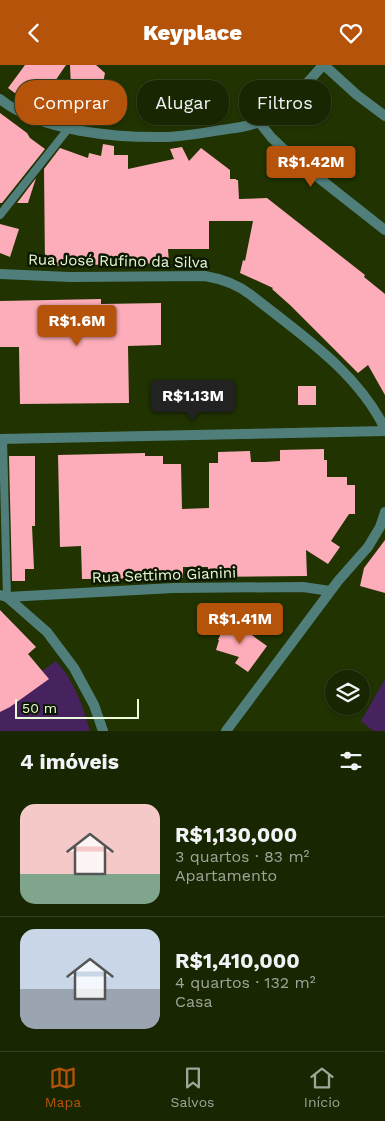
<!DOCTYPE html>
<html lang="pt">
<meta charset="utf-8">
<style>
body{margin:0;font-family:"Work Sans",sans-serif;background:#253210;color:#f1f3f6;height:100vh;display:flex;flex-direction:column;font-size:19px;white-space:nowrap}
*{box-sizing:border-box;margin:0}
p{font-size:16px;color:#9fa599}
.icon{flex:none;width:28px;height:28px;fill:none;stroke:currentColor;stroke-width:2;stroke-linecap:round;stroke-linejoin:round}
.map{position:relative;height:666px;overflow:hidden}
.details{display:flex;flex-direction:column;background:#182601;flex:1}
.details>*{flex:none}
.guide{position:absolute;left:15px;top:15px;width:355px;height:45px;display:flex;gap:10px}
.buttons{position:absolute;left:325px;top:605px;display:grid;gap:10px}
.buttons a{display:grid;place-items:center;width:45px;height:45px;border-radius:50%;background:#182601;box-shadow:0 1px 4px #0004,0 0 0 1px #364323;font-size:25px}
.scale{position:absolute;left:15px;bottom:12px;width:124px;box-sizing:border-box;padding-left:5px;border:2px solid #eafbda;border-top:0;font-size:14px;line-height:18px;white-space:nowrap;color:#eafbda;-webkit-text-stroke:4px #0d1801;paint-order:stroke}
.price{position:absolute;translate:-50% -42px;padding:0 11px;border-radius:5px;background:#b45309;color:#fff;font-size:16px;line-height:32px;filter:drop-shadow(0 1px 2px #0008)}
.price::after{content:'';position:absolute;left:50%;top:30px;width:15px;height:11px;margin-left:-8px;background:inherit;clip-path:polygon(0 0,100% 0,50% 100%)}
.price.active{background:#222;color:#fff}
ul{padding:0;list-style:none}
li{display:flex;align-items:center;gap:15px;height:125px;padding:0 20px}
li+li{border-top:1px solid #364323}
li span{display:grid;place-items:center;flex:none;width:140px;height:100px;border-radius:15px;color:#555}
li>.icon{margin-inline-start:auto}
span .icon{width:60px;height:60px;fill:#fffc;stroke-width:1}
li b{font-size:21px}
h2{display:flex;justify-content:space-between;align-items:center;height:60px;padding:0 20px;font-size:21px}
.tag{padding:0 18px;border-radius:20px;background:#182601;box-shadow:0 1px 4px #0004,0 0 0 1px #364323;font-size:18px;line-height:45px}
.tag.active{background:#b45309;color:#fff}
header{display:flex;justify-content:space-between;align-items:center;height:65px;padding:0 20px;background:#b45309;color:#fff;font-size:22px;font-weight:800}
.dock{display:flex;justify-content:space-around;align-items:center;height:70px;border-top:1px solid #364323;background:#182601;font-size:14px;color:#9fa599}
.dock a{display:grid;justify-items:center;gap:2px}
.dock .active{color:#b45309}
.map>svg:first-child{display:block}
.green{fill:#46225f}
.building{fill:#fcadb9}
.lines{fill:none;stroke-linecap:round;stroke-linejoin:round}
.service{stroke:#507e7a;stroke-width:8}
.minor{stroke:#507e7a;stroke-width:10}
.labels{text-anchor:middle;stroke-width:5;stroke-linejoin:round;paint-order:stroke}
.street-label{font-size:15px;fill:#eafbda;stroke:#0d1801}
</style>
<header><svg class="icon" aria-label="back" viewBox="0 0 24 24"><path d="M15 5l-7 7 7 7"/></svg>Keyplace<svg class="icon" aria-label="heart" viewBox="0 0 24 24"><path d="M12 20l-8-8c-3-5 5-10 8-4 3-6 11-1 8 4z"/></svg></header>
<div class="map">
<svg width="385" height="666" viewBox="0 0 385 666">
<rect width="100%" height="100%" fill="#203301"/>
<!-- green -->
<g class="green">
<path d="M56,596c18,19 27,46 34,70h-90v-30z"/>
<polygon points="385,614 385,666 373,666 361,656"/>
</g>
<!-- building -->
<g class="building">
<polygon points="25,0 66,0 38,41 23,34 8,23"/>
<polygon points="70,0 96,0 105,8 103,18 118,17 119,46 82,48 81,43 79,43 77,22 71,22"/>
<polygon points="0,48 27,68 30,73 45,84 2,138 0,138"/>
<polygon points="103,79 114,81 114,90 128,90 128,104 174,94 170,84 182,82 189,96 201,83 230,105 230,114 236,114 236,115 238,115 239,134 267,133 365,210 364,212 385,229 385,330 368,300 358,308 290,240 272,224 273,223 240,208 243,195 245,196 253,156 209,156 209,184 168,184 169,198 45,201 44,104 60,83 88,93 89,88 101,91"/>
<polygon points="36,113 28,138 17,138"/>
<polygon points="0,159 19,164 10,192 0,188"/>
<polygon points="101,234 101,239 161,238 161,280 128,281 129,338 20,339 19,282 0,282 0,236"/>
<rect x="298" y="321" width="18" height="19"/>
<polygon points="324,384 324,395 327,395 327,412 347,412 347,420 355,420 355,449 349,449 331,476 340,482 328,499 306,485 307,511 209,512 208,502 183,502 183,513 82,514 81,481 60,482 58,390 145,388 145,391 163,391 163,399 181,399 182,444 209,443 209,398 218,398 218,387 250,386 251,397 265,397 280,396 280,385"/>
<polygon points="9,391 35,391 35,461 32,461 34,504 25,504 25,516 12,516"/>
<polygon points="385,475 385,528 360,521 364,503"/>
<polygon points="277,543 278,561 251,563 250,544"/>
<polygon points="0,545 36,582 28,589 49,614 10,642 0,647"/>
<polygon points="228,553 267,581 248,607 235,598 239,592 216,585 219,575 218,575"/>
</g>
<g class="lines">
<!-- service -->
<g class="service">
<polyline points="0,150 68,64"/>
<polyline points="3,374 7,532"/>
</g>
<!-- minor -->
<g class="minor">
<polyline points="324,0 357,30 385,51"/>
<path d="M0,34c40,33 117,39 168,38 18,-1 35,-4 53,-7 13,-2 29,-3 40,-9 26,-14 43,-34 62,-56"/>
<polyline points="259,57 271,72 291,91 385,165"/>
<path d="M0,209l70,3 135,-1c18,3 32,8 46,19 49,39 106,76 134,134"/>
<polyline points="0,374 385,366"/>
<polyline points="0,530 7,532 173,523 303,522 330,526"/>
<polyline points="7,532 47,567 74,603 94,640 103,666"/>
<polyline points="226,666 338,516 368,482 380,462 385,447"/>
</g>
</g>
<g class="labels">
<!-- street labels -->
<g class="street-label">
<text transform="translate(118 196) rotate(1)" y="5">Rua José Rufino da Silva</text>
<text transform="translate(164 510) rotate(-2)" y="5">Rua Settimo Gianini</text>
</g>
</g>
</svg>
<div class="buttons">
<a><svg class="icon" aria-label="layers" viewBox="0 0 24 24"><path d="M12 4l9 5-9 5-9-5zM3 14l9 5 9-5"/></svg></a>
</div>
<div class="scale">50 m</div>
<b class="price" style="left:311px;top:123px">R$1.42M</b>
<b class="price" style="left:77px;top:282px">R$1.6M</b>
<b class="price active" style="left:193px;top:357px">R$1.13M</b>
<b class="price" style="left:240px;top:580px">R$1.41M</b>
<div class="guide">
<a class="tag active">Comprar</a>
<a class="tag">Alugar</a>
<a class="tag">Filtros</a>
</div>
</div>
<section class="details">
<h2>4 imóveis<svg class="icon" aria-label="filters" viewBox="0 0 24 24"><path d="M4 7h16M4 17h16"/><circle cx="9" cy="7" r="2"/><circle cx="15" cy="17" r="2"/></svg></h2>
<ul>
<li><span style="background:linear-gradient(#f6c9c9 70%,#7fa58c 0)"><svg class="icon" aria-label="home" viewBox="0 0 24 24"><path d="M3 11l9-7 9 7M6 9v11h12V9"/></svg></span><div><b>R$1,130,000</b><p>3 quartos · 83 m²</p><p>Apartamento</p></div></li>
<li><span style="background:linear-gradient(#c9d6e8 60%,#9aa5b1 0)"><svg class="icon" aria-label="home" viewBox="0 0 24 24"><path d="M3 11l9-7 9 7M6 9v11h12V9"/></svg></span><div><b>R$1,410,000</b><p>4 quartos · 132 m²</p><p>Casa</p></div></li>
</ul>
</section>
<nav class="dock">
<a class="active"><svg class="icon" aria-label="map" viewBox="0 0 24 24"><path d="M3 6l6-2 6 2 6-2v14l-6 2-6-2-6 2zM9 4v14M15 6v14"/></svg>Mapa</a>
<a><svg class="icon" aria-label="saved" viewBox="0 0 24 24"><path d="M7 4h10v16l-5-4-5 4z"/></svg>Salvos</a>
<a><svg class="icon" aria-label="home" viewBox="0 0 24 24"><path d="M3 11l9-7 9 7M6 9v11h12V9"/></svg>Início</a>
</nav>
